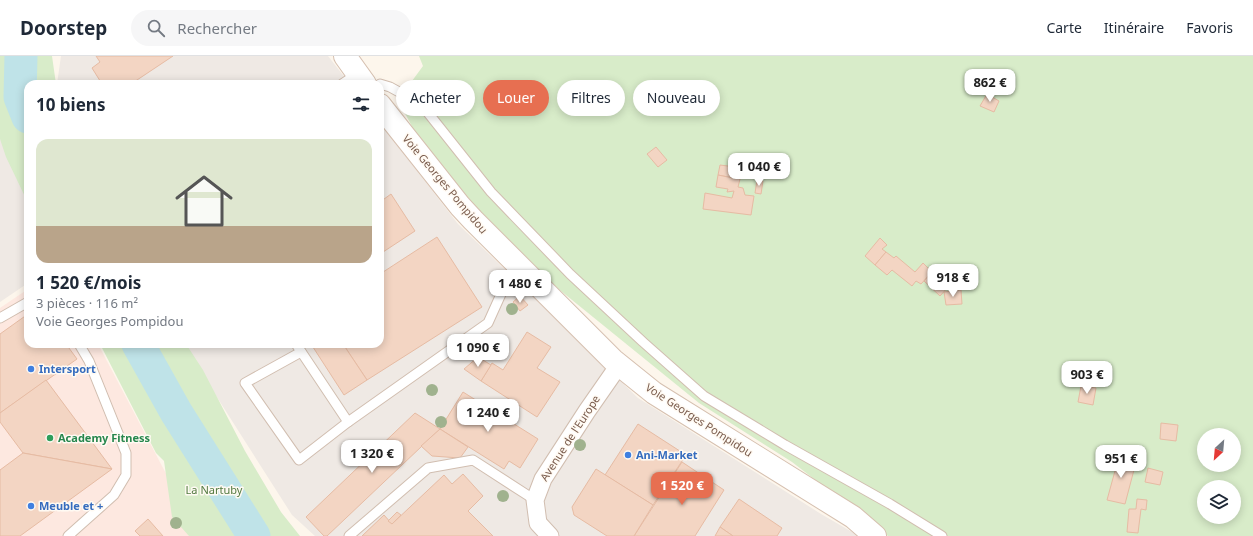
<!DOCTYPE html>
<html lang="fr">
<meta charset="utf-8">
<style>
body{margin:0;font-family:"Noto Sans",sans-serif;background:#f6f6f7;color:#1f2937;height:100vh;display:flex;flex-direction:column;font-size:15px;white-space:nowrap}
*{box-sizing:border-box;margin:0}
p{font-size:13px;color:#747a83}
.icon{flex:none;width:22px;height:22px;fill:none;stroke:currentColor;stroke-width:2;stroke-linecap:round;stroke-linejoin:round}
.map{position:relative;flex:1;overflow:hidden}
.side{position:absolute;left:24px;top:24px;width:360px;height:268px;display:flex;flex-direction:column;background:#fff;border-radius:12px;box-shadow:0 2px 10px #0003}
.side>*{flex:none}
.banner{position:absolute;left:396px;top:24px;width:380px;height:36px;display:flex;gap:8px}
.needle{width:26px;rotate:206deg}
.controls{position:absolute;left:1197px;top:372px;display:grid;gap:8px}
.controls a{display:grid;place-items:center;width:44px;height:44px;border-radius:50%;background:#fff;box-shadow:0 2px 10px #0003;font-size:20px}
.price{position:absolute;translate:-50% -34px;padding:0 9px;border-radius:8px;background:#fff;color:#222;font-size:13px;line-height:26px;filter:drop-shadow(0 1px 2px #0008)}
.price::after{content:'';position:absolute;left:50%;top:24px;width:12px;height:9px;margin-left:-6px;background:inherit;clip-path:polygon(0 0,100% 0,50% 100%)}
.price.on{background:#e76f51;color:#fff}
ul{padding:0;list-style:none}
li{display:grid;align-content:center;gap:8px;height:212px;padding:0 12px}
li span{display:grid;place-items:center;height:124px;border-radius:12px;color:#555}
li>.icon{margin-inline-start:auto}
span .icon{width:72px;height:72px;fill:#fffc;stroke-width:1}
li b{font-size:17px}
h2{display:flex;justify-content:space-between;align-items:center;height:48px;padding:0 12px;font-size:17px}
.tag{padding:0 14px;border-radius:18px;background:#fff;box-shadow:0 2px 10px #0003;font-size:14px;line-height:36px}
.tag.on{background:#e76f51;color:#fff}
header{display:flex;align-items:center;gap:24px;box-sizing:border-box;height:56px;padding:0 20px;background:#fff;border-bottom:1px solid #e0e1e3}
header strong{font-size:19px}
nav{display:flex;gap:22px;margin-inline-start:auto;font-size:14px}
.search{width:280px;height:36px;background:#f6f6f7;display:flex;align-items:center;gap:10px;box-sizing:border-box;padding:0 14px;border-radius:22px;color:#747a83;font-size:15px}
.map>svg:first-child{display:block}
.commercial{fill:#fde8e0}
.industrial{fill:#efe9e4}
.green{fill:#d8ecc9;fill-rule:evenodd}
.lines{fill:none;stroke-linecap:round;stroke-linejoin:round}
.river{stroke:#bfe3e8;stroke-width:33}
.building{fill:#f3d5c3;stroke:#e6bba3}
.lane-casing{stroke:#d1beb0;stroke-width:11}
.street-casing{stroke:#d1beb0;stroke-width:19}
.secondary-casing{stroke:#d6c0b0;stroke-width:24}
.lane{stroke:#fff;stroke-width:9}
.street{stroke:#fff;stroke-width:17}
.secondary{stroke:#fff;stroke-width:22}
.tree{fill:#a0b28e}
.shop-dot{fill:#3f7fe0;stroke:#fffaf3;stroke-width:1.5}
.leisure-dot{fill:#2e9e5b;stroke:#fffaf3;stroke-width:1.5}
.labels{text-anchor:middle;stroke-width:3;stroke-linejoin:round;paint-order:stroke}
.street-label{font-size:11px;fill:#7a5c4d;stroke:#fffaf3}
.shop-label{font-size:11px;font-weight:bold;fill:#366cbe;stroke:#fffaf3;text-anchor:start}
.leisure-label{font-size:11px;font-weight:bold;fill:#27864d;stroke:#fffaf3;text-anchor:start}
.park-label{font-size:11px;fill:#537a41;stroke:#fffaf3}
</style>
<header>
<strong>Doorstep</strong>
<div class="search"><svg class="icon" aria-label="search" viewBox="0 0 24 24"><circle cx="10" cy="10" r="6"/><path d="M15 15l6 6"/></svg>Rechercher</div>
<nav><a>Carte</a><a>Itinéraire</a><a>Favoris</a></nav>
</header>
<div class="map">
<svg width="1253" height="480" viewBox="0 0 1253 480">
<rect width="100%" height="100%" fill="#fdf6ec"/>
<!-- commercial -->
<polygon class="commercial" points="28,233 28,288 98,288 184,452 206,480 0,480 0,252"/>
<!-- industrial -->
<g class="industrial">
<polygon points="61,0 328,0 350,28 57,28"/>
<polygon points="380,67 458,168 638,342 821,458 859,480 315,480 292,459 183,288 380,288"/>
<polygon points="0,80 28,138 28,227 0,246"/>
</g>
<!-- green -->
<g class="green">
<polygon points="0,0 52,0 56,28 28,28 28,147 6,101 0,83"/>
<path d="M419,0h834v480h-365l-96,-74 -93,-59 -159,-129 -62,-62 -60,-74 -20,-38 25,-34zM1204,379h30v30h-30zM1204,431h30v30h-30z"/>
<polygon points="100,288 186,288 203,314 245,395 281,456 300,480 189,480 172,461 164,405 156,397"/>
</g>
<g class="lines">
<!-- river -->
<g class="river">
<polyline points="21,0 20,41 28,61"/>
<polyline points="138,288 176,356 254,480"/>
</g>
</g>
<!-- building -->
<g class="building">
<polygon points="96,0 173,0 131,28 102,28 92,12 100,6"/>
<polygon points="987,38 999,45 994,56 980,50"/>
<polygon points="656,91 667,104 658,111 647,98"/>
<polygon points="720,109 735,111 733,122 718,119"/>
<polygon points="718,119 733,122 733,119 739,120 740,123 738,131 743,132 745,139 754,140 751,159 703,153 705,137 732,142 734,135 727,136 728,133 716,131"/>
<polygon points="757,124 763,125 761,138 755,137"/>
<polygon points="391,138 415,175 380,198 380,146"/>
<polygon points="437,181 482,251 367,324 343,288 380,288 380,218"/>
<polygon points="880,182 887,189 882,193 886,196 875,209 865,200"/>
<polygon points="886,196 894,202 896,200 915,216 923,207 932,216 921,228 916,225 912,230 892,214 887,219 875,209"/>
<polygon points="932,216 948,231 940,240 924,225"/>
<polygon points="961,234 962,248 946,249 944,236"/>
<polygon points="520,240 528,249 520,255 513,246"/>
<polygon points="28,258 28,288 66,288 77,303 0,357 0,278"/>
<polygon points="527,276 551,291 537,312 560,326 537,361 481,325 492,307 503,314"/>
<polygon points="311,288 343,288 367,324 344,339"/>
<polygon points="478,301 491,309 481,325 464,313"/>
<polygon points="46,324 112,413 23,397 0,366 0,357"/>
<polygon points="1081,330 1096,332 1093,349 1078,346"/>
<polygon points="463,336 538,383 520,412 509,405 504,413 440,373"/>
<polygon points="415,357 440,373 327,480 324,480 306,461"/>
<polygon points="1161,367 1178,369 1176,385 1160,383"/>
<polygon points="638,368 686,399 653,449 605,419"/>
<polygon points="440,373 468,391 460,402 432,400 421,390"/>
<polygon points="1121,393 1130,395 1127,409 1135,410 1125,448 1107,444"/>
<polygon points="23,397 112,413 20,480 0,480 0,414"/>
<polygon points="682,406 724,434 695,480 634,480"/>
<polygon points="1148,412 1163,416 1160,429 1145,426"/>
<polygon points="596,413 653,449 634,480 607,480 574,459 572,451"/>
<polygon points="463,418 483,440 468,455 493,480 362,480 384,459 392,468 444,419 452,428"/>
<polygon points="739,443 782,472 777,480 733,480 720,471"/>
<polygon points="1137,443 1147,444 1146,454 1141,453 1138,477 1127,476 1129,453 1136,453"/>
<polygon points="397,456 401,459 392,468 388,465"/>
<polygon points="148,463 163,480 140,480 135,475"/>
<polygon points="720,471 733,480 715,480"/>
</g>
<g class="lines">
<!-- lane casing -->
<g class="lane-casing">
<g id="lane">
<polyline points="342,28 357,18"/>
<polyline points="380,28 390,31 421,48 491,136 570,218 643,286 704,340 785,389 890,448 942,480"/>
<polyline points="0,262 28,246"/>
<polyline points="296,288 348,366 488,267 515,207"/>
<polyline points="301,296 245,327 299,404 348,366"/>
<polyline points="68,480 114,439 126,419 126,397 89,305 79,288"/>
<polyline points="349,480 428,412 473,404 535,444"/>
</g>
</g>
<!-- street casing -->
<g class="street-casing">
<polyline id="street" points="550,480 538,467 535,444 543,423 587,355 619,309"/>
</g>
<!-- secondary casing -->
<g class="secondary-casing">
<g id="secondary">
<polyline points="345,0 365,28"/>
<polyline points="380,49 460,150 473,164 613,304 654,337 853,461 875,480"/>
</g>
</g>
<!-- lane -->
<use href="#lane" class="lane"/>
<!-- street -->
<use href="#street" class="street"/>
<!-- secondary -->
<use href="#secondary" class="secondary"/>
</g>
<!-- trees -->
<g class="tree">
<circle cx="512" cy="253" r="6"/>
<circle cx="432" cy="334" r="6"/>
<circle cx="441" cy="366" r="6"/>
<circle cx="580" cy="389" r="6"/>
<circle cx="503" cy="440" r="6"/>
<circle cx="176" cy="467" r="6"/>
</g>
<!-- markers -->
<g class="shop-dot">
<circle cx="31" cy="313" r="4"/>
<circle cx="628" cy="399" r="4"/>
<circle cx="31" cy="450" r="4"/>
</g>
<circle class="leisure-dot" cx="50" cy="382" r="4"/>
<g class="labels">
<!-- street labels -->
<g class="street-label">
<text transform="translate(445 128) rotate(50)" y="4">Voie Georges Pompidou</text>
<text transform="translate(699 364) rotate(33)" y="4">Voie Georges Pompidou</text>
<text transform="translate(570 382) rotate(-57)" y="4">Avenue de l'Europe</text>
</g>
<!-- shop labels -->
<g class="shop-label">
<text x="39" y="317">Intersport</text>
<text x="636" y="403">Ani-Market</text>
<text x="39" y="454">Meuble et +</text>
</g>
<!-- leisure labels -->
<g class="leisure-label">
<text x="58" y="386">Academy Fitness</text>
</g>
<!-- park labels -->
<g class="park-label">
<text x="214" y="438">La Nartuby</text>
</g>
</g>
</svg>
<div class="controls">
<a><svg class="needle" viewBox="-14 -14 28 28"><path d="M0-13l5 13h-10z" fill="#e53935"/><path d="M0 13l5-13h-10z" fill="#747a83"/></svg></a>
<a><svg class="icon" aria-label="layers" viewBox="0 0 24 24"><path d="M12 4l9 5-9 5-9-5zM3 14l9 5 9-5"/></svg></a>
</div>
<b class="price" style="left:990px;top:47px">862 €</b>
<b class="price" style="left:759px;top:131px">1 040 €</b>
<b class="price" style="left:953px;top:242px">918 €</b>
<b class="price" style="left:520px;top:248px">1 480 €</b>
<b class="price" style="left:478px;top:312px">1 090 €</b>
<b class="price" style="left:1087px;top:339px">903 €</b>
<b class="price" style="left:488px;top:377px">1 240 €</b>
<b class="price" style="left:372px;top:418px">1 320 €</b>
<b class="price" style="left:1121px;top:423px">951 €</b>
<b class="price on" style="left:682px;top:450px">1 520 €</b>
<div class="banner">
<a class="tag">Acheter</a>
<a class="tag on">Louer</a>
<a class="tag">Filtres</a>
<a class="tag">Nouveau</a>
</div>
<section class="side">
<h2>10 biens<svg class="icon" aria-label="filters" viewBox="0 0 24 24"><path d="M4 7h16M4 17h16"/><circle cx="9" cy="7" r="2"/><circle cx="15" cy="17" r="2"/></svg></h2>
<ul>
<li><span style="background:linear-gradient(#dfe7d0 70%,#b9a48a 0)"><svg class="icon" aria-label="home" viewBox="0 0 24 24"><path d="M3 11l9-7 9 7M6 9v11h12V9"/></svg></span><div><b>1 520 €/mois</b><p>3 pièces · 116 m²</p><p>Voie Georges Pompidou</p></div></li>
</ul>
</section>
</div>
